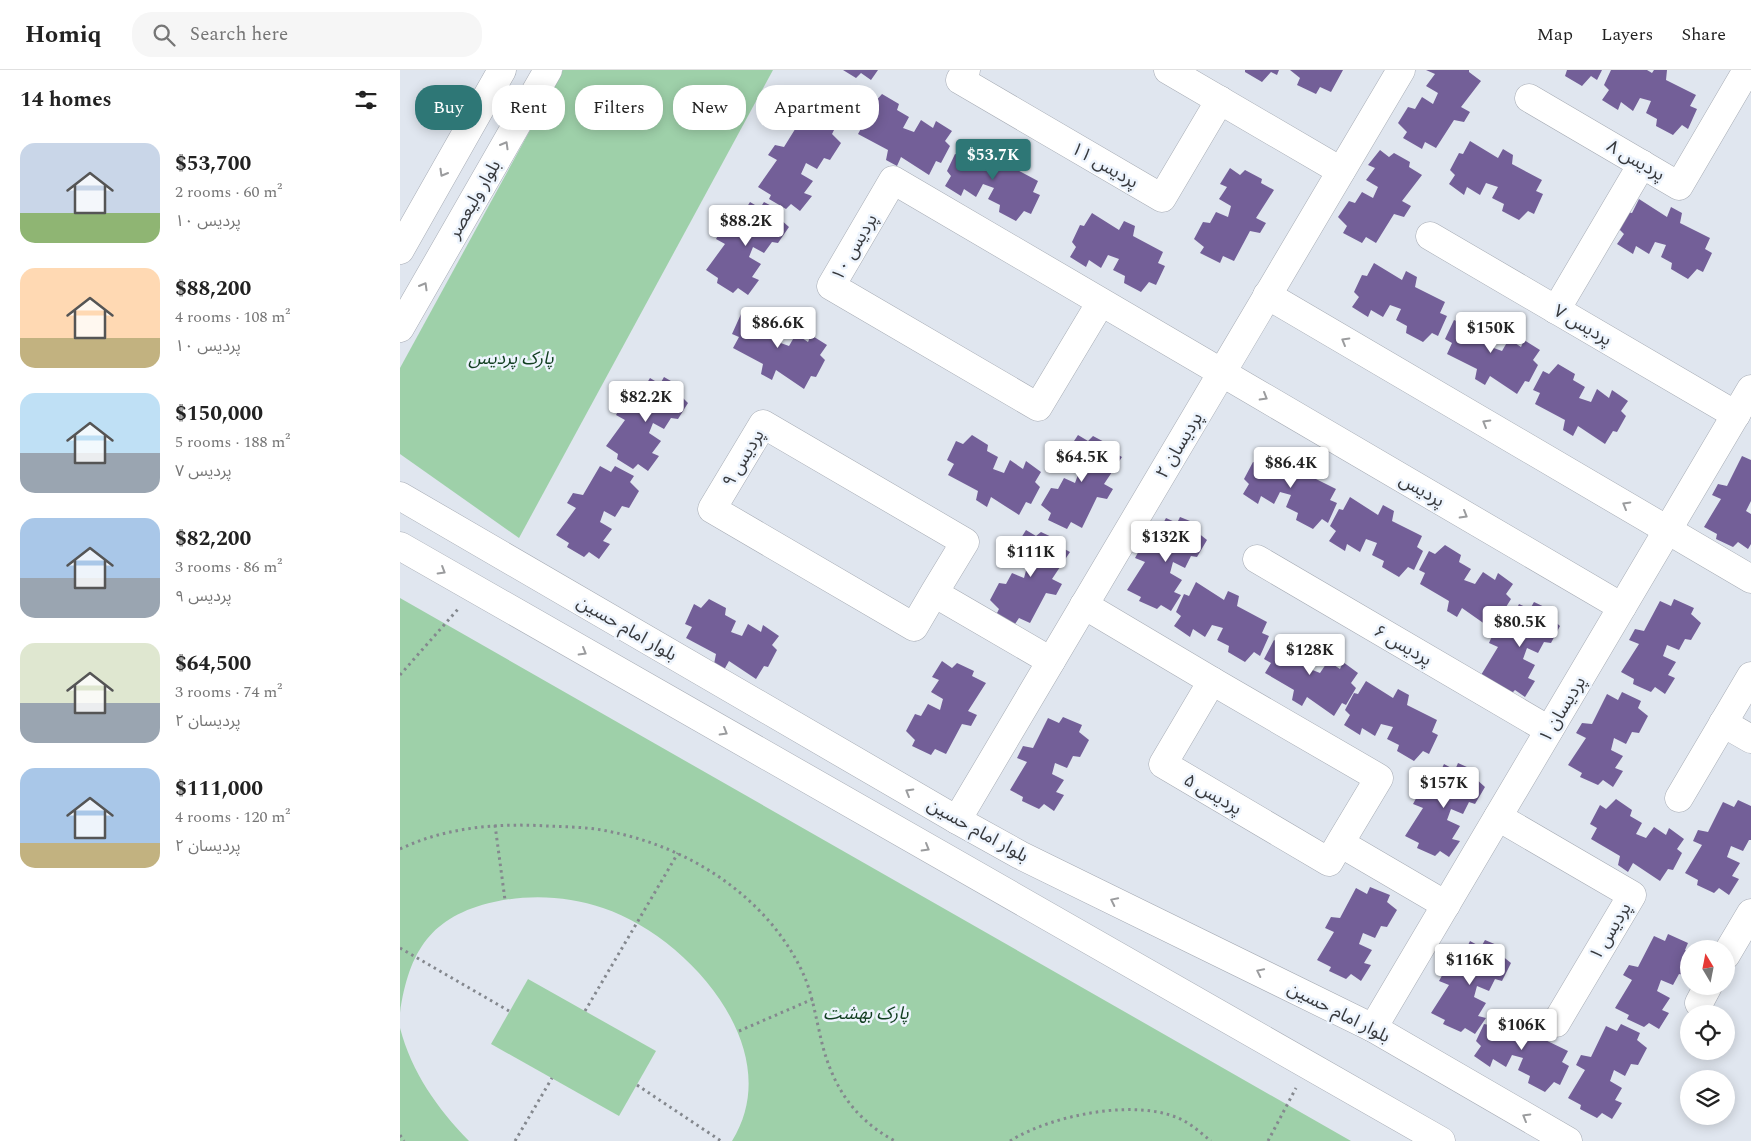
<!DOCTYPE html>
<meta charset="utf-8">
<style>
body{margin:0;font-family:Spectral,"Noto Sans Arabic",serif;background:#f6f6f6;color:#222;height:100vh;display:flex;flex-direction:column;font-size:19px;white-space:nowrap}
*{box-sizing:border-box;margin:0}
p{font-size:16px;color:#767676}
.icon{flex:none;width:28px;height:28px;fill:none;stroke:currentColor;stroke-width:2;stroke-linecap:round;stroke-linejoin:round}
.map{position:relative;flex:1;overflow:hidden}
.panel{display:flex;flex-direction:column;background:#fff;width:400px}
.panel>*{flex:none}
.guide{position:absolute;left:15px;top:15px;width:475px;height:45px;display:flex;gap:10px}
.needle{width:32px;rotate:350deg}
.controls{position:absolute;left:1280px;top:870px;display:grid;gap:10px}
.controls a{display:grid;place-items:center;width:55px;height:55px;border-radius:50%;background:#fff;box-shadow:0 2px 12px #0003;font-size:25px}
.price{position:absolute;translate:-50% -42px;padding:0 11px;border-radius:5px;background:#fff;color:#222;font-size:16px;line-height:32px;filter:drop-shadow(0 1px 2px #0008)}
.price::after{content:'';position:absolute;left:50%;top:30px;width:15px;height:11px;margin-left:-8px;background:inherit;clip-path:polygon(0 0,100% 0,50% 100%)}
.price.selected{background:#2e7776;color:#fff}
ul{padding:0;list-style:none}
li{display:flex;align-items:center;gap:15px;height:125px;padding:0 20px}
li span{display:grid;place-items:center;flex:none;width:140px;height:100px;border-radius:15px;color:#555}
li>.icon{margin-inline-start:auto}
span .icon{width:60px;height:60px;fill:#fffc;stroke-width:1}
li b{font-size:21px}
h2{display:flex;justify-content:space-between;align-items:center;height:60px;padding:0 20px;font-size:21px}
.chip{padding:0 18px;border-radius:20px;background:#fff;box-shadow:0 2px 12px #0003;font-size:18px;line-height:45px}
.chip.selected{background:#2e7776;color:#fff}
header{display:flex;align-items:center;gap:30px;box-sizing:border-box;height:70px;padding:0 25px;background:#fff;border-bottom:1px solid #e0e0e0}
header strong{font-size:24px}
nav{display:flex;gap:28px;margin-inline-start:auto;font-size:18px}
.search{width:350px;height:45px;background:#f6f6f6;display:flex;align-items:center;gap:12px;box-sizing:border-box;padding:0 18px;border-radius:20px;color:#767676;font-size:19px}
main{display:flex;flex:1;min-height:0}
.map>svg:first-child{display:block}
.green{fill:#9ed0a9}
.building{fill:#735f98}
.lines{fill:none;stroke-linecap:round;stroke-linejoin:round}
.minor-casing{stroke:#a7acb5;stroke-width:29}
.major-casing{stroke:#a7acb5;stroke-width:29}
.path{stroke:#84888e;stroke-width:3;stroke-dasharray:2.5 4;stroke-linecap:butt}
.minor{stroke:#fff;stroke-width:28}
.major{stroke:#fff;stroke-width:28}
.oneway{stroke:#9b9c9e}
.labels{text-anchor:middle;stroke-width:5;stroke-linejoin:round;paint-order:stroke}
.street-label{font-size:18px;fill:#37393d;stroke:#edf4fd}
.park-label{font-size:18px;font-style:italic;fill:#113e20;stroke:#edf4fd}
</style>
<header>
<strong>Homiq</strong>
<div class="search"><svg class="icon" aria-label="search" viewBox="0 0 24 24"><circle cx="10" cy="10" r="6"/><path d="M15 15l6 6"/></svg>Search here</div>
<nav><a>Map</a><a>Layers</a><a>Share</a></nav>
</header>
<main>
<section class="panel">
<h2>14 homes<svg class="icon" aria-label="filters" viewBox="0 0 24 24"><path d="M4 7h16M4 17h16"/><circle cx="9" cy="7" r="2"/><circle cx="15" cy="17" r="2"/></svg></h2>
<ul>
<li><span style="background:linear-gradient(#c9d6e8 70%,#8fb573 0)"><svg class="icon" aria-label="home" viewBox="0 0 24 24"><path d="M3 11l9-7 9 7M6 9v11h12V9"/></svg></span><div><b>$53,700</b><p>2 rooms · 60 m²</p><p>پردیس ۱۰</p></div></li>
<li><span style="background:linear-gradient(#ffd9b3 70%,#c2b280 0)"><svg class="icon" aria-label="home" viewBox="0 0 24 24"><path d="M3 11l9-7 9 7M6 9v11h12V9"/></svg></span><div><b>$88,200</b><p>4 rooms · 108 m²</p><p>پردیس ۱۰</p></div></li>
<li><span style="background:linear-gradient(#bfe0f5 60%,#9aa5b1 0)"><svg class="icon" aria-label="home" viewBox="0 0 24 24"><path d="M3 11l9-7 9 7M6 9v11h12V9"/></svg></span><div><b>$150,000</b><p>5 rooms · 188 m²</p><p>پردیس ۷</p></div></li>
<li><span style="background:linear-gradient(#a9c7e8 60%,#9aa5b1 0)"><svg class="icon" aria-label="home" viewBox="0 0 24 24"><path d="M3 11l9-7 9 7M6 9v11h12V9"/></svg></span><div><b>$82,200</b><p>3 rooms · 86 m²</p><p>پردیس ۹</p></div></li>
<li><span style="background:linear-gradient(#dfe7d0 60%,#9aa5b1 0)"><svg class="icon" aria-label="home" viewBox="0 0 24 24"><path d="M3 11l9-7 9 7M6 9v11h12V9"/></svg></span><div><b>$64,500</b><p>3 rooms · 74 m²</p><p>پردیسان ۲</p></div></li>
<li><span style="background:linear-gradient(#a9c7e8 75%,#c2b280 0)"><svg class="icon" aria-label="home" viewBox="0 0 24 24"><path d="M3 11l9-7 9 7M6 9v11h12V9"/></svg></span><div><b>$111,000</b><p>4 rooms · 120 m²</p><p>پردیسان ۲</p></div></li>
</ul>
</section>
<div class="map">
<svg width="1351" height="1071" viewBox="0 0 1351 1071">
<rect width="100%" height="100%" fill="#e0e6ef"/>
<!-- green -->
<g class="green">
<polygon points="163,0 373,0 119,468 0,384 0,298"/>
<path d="M0,528l951,543h-619c57,-91 -44,-205 -129,-233 -35,-12 -73,-14 -109,-6 -63,14 -85,49 -94,111z"/>
<polygon points="128,909 256,981 219,1046 91,974"/>
<path d="M0,958c12,45 37,80 69,113h-69z"/>
</g>
<!-- building -->
<g class="building">
<polygon points="443,0 478,0 471,10 461,3 456,8"/>
<polygon points="845,0 879,0 877,5 871,2 862,12 845,2"/>
<polygon points="890,0 943,0 931,22 920,17 916,24 897,15 900,8"/>
<polygon points="1026,0 1069,0 1069,2 1081,11 1061,37 1070,42 1064,52 1054,50 1036,78 1025,72 1022,79 1003,68 1007,62 998,53 1008,37 1015,39 1022,27 1033,34 1038,23 1026,16 1035,4"/>
<polygon points="1167,0 1202,0 1197,10 1191,6 1182,16 1165,6"/>
<polygon points="1211,0 1247,0 1252,3 1254,0 1267,0 1266,10 1296,25 1290,36 1297,39 1288,59 1282,55 1273,65 1256,56 1257,49 1246,43 1251,31 1240,28 1233,41 1221,32 1218,40 1202,30 1209,20 1204,15"/>
<polygon points="482,24 499,34 497,40 509,47 503,58 514,62 521,50 533,58 536,51 552,61 545,71 550,76 541,93 536,91 529,105 501,87 497,96 486,90 488,80 458,64 464,53 457,50 467,30 473,34"/>
<polygon points="402,48 412,54 416,48 435,58 432,64 441,73 430,90 424,88 417,99 406,93 401,104 413,111 404,123 412,126 400,141 391,134 386,139 369,129 371,125 358,117 377,90 368,85 375,75 384,77"/>
<polygon points="1070,71 1098,88 1103,79 1113,85 1112,94 1142,110 1136,121 1143,124 1134,144 1128,141 1119,150 1102,141 1104,134 1092,128 1098,117 1086,113 1080,125 1067,117 1064,125 1049,114 1055,105 1050,100 1059,83 1063,84"/>
<polygon points="567,72 594,89 599,80 610,86 608,95 638,111 633,122 640,125 631,144 624,141 616,151 599,142 600,135 588,129 594,118 583,114 576,127 564,119 561,126 545,116 551,106 547,101 555,84 559,85"/>
<polygon points="980,80 989,87 994,83 1010,92 1009,97 1022,105 1002,131 1011,136 1004,147 994,144 976,173 966,167 962,173 943,163 947,156 938,147 949,131 955,133 962,122 973,128 978,117 966,110 975,98 968,95"/>
<polygon points="830,98 840,105 845,100 862,109 861,113 874,120 856,148 866,153 860,163 850,161 834,191 823,186 820,193 800,183 804,177 794,169 803,152 810,153 816,142 828,147 831,136 819,129 827,117 820,114"/>
<polygon points="1239,129 1267,147 1271,137 1282,143 1280,153 1310,168 1305,179 1312,183 1303,202 1297,199 1288,209 1271,199 1272,193 1261,187 1266,175 1255,172 1249,184 1236,176 1233,184 1217,174 1224,164 1219,159 1227,142 1232,143"/>
<polygon points="350,132 360,138 364,132 383,142 379,148 389,157 378,173 372,172 364,183 353,177 349,187 361,194 352,207 359,210 348,225 338,218 333,223 317,213 318,208 306,200 325,174 316,169 322,159 332,161"/>
<polygon points="692,143 719,160 724,151 735,156 733,166 763,182 758,193 765,196 756,215 749,212 741,222 724,213 725,206 713,200 719,189 708,185 701,198 689,190 686,197 670,187 676,177 672,172 680,155 684,156"/>
<polygon points="974,193 1002,210 1006,201 1017,207 1015,217 1045,232 1040,243 1047,246 1038,266 1032,263 1023,272 1006,263 1007,256 996,250 1001,239 990,235 983,247 971,240 968,247 952,237 959,227 954,222 962,205 967,206"/>
<polygon points="357,238 373,248 372,254 383,261 378,272 389,276 396,264 408,272 411,265 427,275 420,285 425,290 416,307 411,306 404,319 376,300 372,310 361,304 363,294 333,278 339,267 332,264 341,244 348,248"/>
<polygon points="1070,243 1087,253 1085,260 1097,266 1091,277 1102,281 1109,269 1121,277 1124,270 1140,280 1133,290 1138,295 1129,312 1125,311 1117,324 1090,306 1085,315 1075,309 1077,299 1047,284 1052,273 1045,269 1054,250 1061,253"/>
<polygon points="1158,294 1175,304 1173,310 1185,317 1179,328 1191,332 1197,319 1209,328 1212,320 1228,331 1221,341 1226,346 1217,362 1213,361 1205,374 1178,356 1173,366 1163,360 1165,350 1135,334 1140,323 1133,320 1143,301 1149,304"/>
<polygon points="264,307 283,318 279,324 288,333 278,349 271,348 264,359 253,353 249,363 261,371 252,383 259,386 248,401 238,394 233,399 217,389 218,384 206,376 225,350 216,345 222,334 232,337 250,308 260,314"/>
<polygon points="572,365 588,375 587,381 598,387 593,399 604,403 610,390 623,399 626,391 641,402 635,412 640,417 631,434 626,432 619,445 591,427 587,437 576,430 578,421 548,405 554,394 547,390 556,371 563,374"/>
<polygon points="678,365 688,371 693,366 710,375 709,380 722,387 704,414 713,419 707,429 697,427 682,458 671,452 667,459 648,450 651,443 641,435 651,418 658,419 664,408 675,413 679,402 667,396 675,383 668,380"/>
<polygon points="864,380 892,397 897,388 907,394 906,404 936,419 930,430 937,433 928,453 922,449 913,459 896,450 898,443 886,437 891,425 880,422 874,434 861,426 858,434 843,424 849,414 844,409 853,392 857,393"/>
<polygon points="1342,386 1351,390 1351,431 1346,441 1351,444 1351,474 1348,479 1338,472 1333,477 1316,469 1317,464 1304,457 1321,429 1312,425 1318,414 1327,416"/>
<polygon points="200,396 211,402 215,396 234,406 230,412 239,421 229,438 222,436 215,447 204,441 200,452 212,459 203,471 210,474 199,489 189,482 184,487 167,477 169,473 156,465 176,438 167,433 173,423 183,425"/>
<polygon points="950,427 978,445 983,435 994,441 992,451 1022,466 1017,477 1023,481 1014,500 1008,497 999,507 982,497 984,491 972,485 977,473 966,469 960,482 947,474 945,481 929,471 936,461 930,456 939,439 943,440"/>
<polygon points="780,447 800,455 797,462 807,470 797,487 791,486 785,498 773,492 770,503 782,510 774,522 781,525 771,541 761,535 757,539 739,531 741,527 727,520 745,492 735,488 741,477 750,478 766,448 777,453"/>
<polygon points="626,460 636,466 641,462 658,470 657,475 670,482 652,509 662,514 656,525 646,523 630,553 619,548 615,554 596,545 599,539 590,530 599,513 606,514 612,503 624,508 627,497 615,491 623,478 616,476"/>
<polygon points="1045,475 1061,485 1059,492 1071,499 1064,510 1075,514 1083,502 1095,510 1098,503 1113,514 1106,524 1111,529 1101,545 1097,544 1089,557 1062,538 1057,547 1047,541 1049,531 1020,514 1025,503 1019,500 1029,481 1035,484"/>
<polygon points="796,512 824,530 828,521 839,526 837,536 867,552 862,563 869,566 860,586 854,582 845,592 828,582 829,576 817,570 823,558 812,555 805,567 793,559 790,567 774,556 781,546 776,542 784,524 789,526"/>
<polygon points="309,529 326,538 325,545 336,551 331,562 342,566 348,554 361,562 363,555 379,566 372,575 377,580 368,597 364,596 356,609 329,591 324,600 314,594 316,584 286,568 292,557 285,554 294,534 301,538"/>
<polygon points="1274,529 1294,538 1291,544 1301,553 1291,570 1285,569 1279,580 1267,575 1263,586 1276,592 1268,605 1275,608 1265,624 1255,617 1251,622 1233,614 1234,609 1221,602 1239,574 1229,570 1235,559 1244,561 1260,531 1271,536"/>
<polygon points="1134,532 1153,541 1150,547 1160,556 1151,573 1144,572 1138,583 1127,578 1123,589 1135,595 1128,608 1135,611 1125,627 1115,620 1110,625 1081,605 1098,577 1089,573 1094,562 1104,564 1119,534 1130,539"/>
<polygon points="890,564 906,574 904,581 915,587 910,599 920,603 928,591 940,599 943,592 958,603 951,613 956,618 946,635 942,633 934,646 907,627 902,636 892,630 894,620 865,603 871,593 864,589 874,570 880,573"/>
<polygon points="542,591 552,598 557,593 574,601 572,606 586,613 568,641 577,645 571,656 562,654 546,684 535,679 531,685 512,676 515,670 506,661 515,644 521,646 528,634 540,640 543,629 531,622 539,610 532,607"/>
<polygon points="966,611 993,628 998,619 1009,625 1007,635 1037,650 1032,662 1038,665 1029,684 1023,681 1014,691 997,681 999,675 987,669 993,657 981,654 975,666 962,658 960,665 944,655 950,645 945,640 954,623 958,624"/>
<polygon points="1222,622 1241,631 1238,638 1248,646 1239,663 1232,662 1226,674 1214,668 1211,680 1223,686 1215,698 1223,701 1213,717 1203,710 1198,715 1180,707 1182,703 1168,695 1186,668 1176,663 1182,653 1192,654 1207,624 1218,630"/>
<polygon points="663,647 682,655 679,662 689,670 680,687 673,686 667,698 655,693 652,704 664,710 656,722 664,725 654,741 644,734 639,739 622,731 623,727 610,720 627,692 617,688 623,676 633,678 648,648 659,653"/>
<polygon points="1058,693 1078,702 1075,708 1085,717 1075,734 1069,732 1063,744 1051,739 1047,750 1060,756 1052,769 1060,771 1049,787 1040,781 1035,786 1017,778 1019,773 1005,766 1023,738 1013,734 1019,723 1029,725 1044,694 1055,700"/>
<polygon points="1216,729 1232,740 1230,746 1242,753 1236,764 1246,768 1254,757 1266,765 1269,758 1284,769 1277,779 1282,783 1273,800 1268,799 1260,811 1233,793 1228,802 1218,795 1220,786 1191,769 1197,758 1190,754 1200,735 1206,739"/>
<polygon points="1338,730 1351,736 1351,770 1349,770 1343,781 1331,776 1327,787 1340,793 1332,806 1339,809 1329,825 1319,818 1314,823 1297,815 1298,810 1285,803 1302,775 1293,771 1298,760 1308,762 1323,732 1334,737"/>
<polygon points="970,817 990,825 987,832 997,840 987,857 981,856 975,868 963,863 959,874 972,880 964,893 971,895 961,911 951,904 946,909 929,901 931,897 917,890 934,862 925,858 931,847 940,848 956,818 967,824"/>
<polygon points="1268,864 1288,873 1285,880 1289,883 1289,899 1285,905 1279,904 1273,915 1261,910 1257,921 1270,928 1262,940 1269,943 1259,959 1249,953 1244,957 1227,949 1229,945 1215,938 1232,910 1223,905 1229,895 1238,897 1254,866 1265,871"/>
<polygon points="1085,870 1104,878 1101,885 1111,893 1102,911 1095,909 1089,921 1077,916 1074,927 1086,933 1078,946 1086,948 1075,964 1065,958 1061,962 1043,954 1045,950 1031,943 1049,915 1039,911 1045,900 1055,902 1070,871 1081,877"/>
<polygon points="1096,942 1124,960 1128,951 1139,957 1137,966 1168,981 1162,992 1169,996 1160,1015 1154,1012 1145,1022 1128,1013 1130,1006 1118,1000 1123,988 1112,985 1106,997 1093,989 1090,997 1074,986 1081,976 1076,971 1084,954 1089,955"/>
<polygon points="1221,954 1240,963 1237,970 1247,978 1238,995 1231,994 1225,1006 1214,1000 1210,1011 1222,1018 1215,1030 1222,1033 1212,1049 1202,1043 1197,1048 1180,1039 1181,1035 1168,1028 1185,1000 1176,995 1181,985 1191,987 1206,956 1217,961"/>
</g>
<g class="lines">
<!-- minor casing -->
<g class="minor-casing">
<g id="minor">
<polyline points="566,0 560,10 762,128 820,30"/>
<polyline points="768,0 941,101"/>
<polyline points="1129,28 1279,116 1347,0"/>
<polyline points="1030,166 1336,345"/>
<polyline points="867,225 1351,509"/>
<path d="M701,232l-63,105 -207,-121 62,-106c243,142 486,285 729,427"/>
<polyline points="1156,240 1242,94"/>
<polyline points="857,489 1149,660"/>
<polyline points="534,523 514,557 312,439 363,354 565,472 534,523 651,591"/>
<polyline points="684,535 812,611"/>
<polyline points="1323,653 1351,669"/>
<polyline points="1279,728 1351,606"/>
<polyline points="1098,747 1232,825 1156,953"/>
<polyline points="557,750 1001,0"/>
<polyline points="940,773 929,792 763,694 812,611 979,708 940,773 1046,835"/>
<polyline points="1326,885 1351,843"/>
<polyline points="1299,933 1308,916"/>
<polyline points="973,958 1351,319"/>
</g>
</g>
<!-- major casing -->
<g class="major-casing">
<g id="major">
<polyline points="0,180 102,0"/>
<polyline points="0,258 148,0"/>
<polyline points="0,426 557,750 620,785 973,958 1168,1071"/>
<polyline points="0,476 1041,1071"/>
</g>
</g>
<!-- path -->
<g class="path">
<polyline points="0,605 59,538"/>
<polyline points="95,755 105,830"/>
<path d="M0,779c46,-22 98,-26 148,-23 21,1 43,1 64,6 78,16 153,64 189,137 10,20 13,40 18,61 10,50 31,87 76,111"/>
<polyline points="0,878 109,941"/>
<polyline points="185,941 278,783"/>
<polyline points="339,961 413,929"/>
<polyline points="237,1015 321,1071"/>
<polyline points="0,1065 4,1071"/>
<polyline points="115,1071 152,1008"/>
<path d="M610,1071c41,-26 132,-45 176,-19 9,5 17,13 25,19"/>
<polyline points="868,1071 896,1018"/>
</g>
<!-- minor -->
<use href="#minor" class="minor"/>
<!-- major -->
<use href="#major" class="major"/>
</g>
<!-- one-way arrows -->
<defs><path id="oneway-chevron" d="M-2-3.5L2.5 0L-2 3.5" fill="none" stroke-width="1.6" stroke-linecap="round" stroke-linejoin="round" transform="scale(1.25)"/></defs>
<g class="oneway">
<use href="#oneway-chevron" transform="translate(105 75) rotate(-60)"/>
<use href="#oneway-chevron" transform="translate(43 103) rotate(120)"/>
<use href="#oneway-chevron" transform="translate(24 216) rotate(-60)"/>
<use href="#oneway-chevron" transform="translate(945 271) rotate(-150)"/>
<use href="#oneway-chevron" transform="translate(864 327) rotate(30)"/>
<use href="#oneway-chevron" transform="translate(1086 353) rotate(-150)"/>
<use href="#oneway-chevron" transform="translate(1226 435) rotate(-150)"/>
<use href="#oneway-chevron" transform="translate(1064 445) rotate(30)"/>
<use href="#oneway-chevron" transform="translate(42 501) rotate(31)"/>
<use href="#oneway-chevron" transform="translate(183 582) rotate(30)"/>
<use href="#oneway-chevron" transform="translate(324 662) rotate(30)"/>
<use href="#oneway-chevron" transform="translate(509 722) rotate(-150)"/>
<use href="#oneway-chevron" transform="translate(526 778) rotate(30)"/>
<use href="#oneway-chevron" transform="translate(714 831) rotate(-154)"/>
<use href="#oneway-chevron" transform="translate(860 902) rotate(-154)"/>
<use href="#oneway-chevron" transform="translate(1126 1047) rotate(-150)"/>
</g>
<g class="labels">
<!-- street labels -->
<g class="street-label">
<text transform="translate(1236 90) rotate(30)" y="6">پردیس ۸</text>
<text transform="translate(705 95) rotate(30)" y="6">پردیس ۱۱</text>
<text transform="translate(74 129) rotate(-60)" y="6">بلوار ولیعصر</text>
<text transform="translate(454 177) rotate(-60)" y="6">پردیس ۱۰</text>
<text transform="translate(1183 255) rotate(30)" y="6">پردیس ۷</text>
<text transform="translate(779 375) rotate(-59)" y="6">پردیسان ۲</text>
<text transform="translate(343 388) rotate(-59)" y="6">پردیس ۹</text>
<text transform="translate(1022 420) rotate(30)" y="6">پردیس</text>
<text transform="translate(227 558) rotate(30)" y="6">بلوار امام حسین</text>
<text transform="translate(1003 575) rotate(30)" y="6">پردیس ۶</text>
<text transform="translate(1162 639) rotate(-59)" y="6">پردیسان ۱</text>
<text transform="translate(813 724) rotate(30)" y="6">پردیس ۵</text>
<text transform="translate(578 760) rotate(29)" y="6">بلوار امام حسین</text>
<text transform="translate(1210 861) rotate(-59)" y="6">پردیس ۱</text>
<text transform="translate(939 942) rotate(27)" y="6">بلوار امام حسین</text>
</g>
<!-- park labels -->
<g class="park-label">
<text x="111" y="294">پارک پردیس</text>
<text x="466" y="949">پارک بهشت</text>
</g>
</g>
</svg>
<div class="controls">
<a><svg class="needle" viewBox="-14 -14 28 28"><path d="M0-13l5 13h-10z" fill="#e53935"/><path d="M0 13l5-13h-10z" fill="#767676"/></svg></a>
<a><svg class="icon" aria-label="locate" viewBox="0 0 24 24"><circle cx="12" cy="12" r="6"/><path d="M12 2v4M12 18v4M2 12h4M18 12h4"/></svg></a>
<a><svg class="icon" aria-label="layers" viewBox="0 0 24 24"><path d="M12 4l9 5-9 5-9-5zM3 14l9 5 9-5"/></svg></a>
</div>
<b class="price selected" style="left:593px;top:111px">$53.7K</b>
<b class="price" style="left:346px;top:177px">$88.2K</b>
<b class="price" style="left:378px;top:279px">$86.6K</b>
<b class="price" style="left:1091px;top:284px">$150K</b>
<b class="price" style="left:246px;top:353px">$82.2K</b>
<b class="price" style="left:682px;top:413px">$64.5K</b>
<b class="price" style="left:891px;top:419px">$86.4K</b>
<b class="price" style="left:766px;top:493px">$132K</b>
<b class="price" style="left:631px;top:508px">$111K</b>
<b class="price" style="left:1120px;top:578px">$80.5K</b>
<b class="price" style="left:910px;top:606px">$128K</b>
<b class="price" style="left:1044px;top:739px">$157K</b>
<b class="price" style="left:1070px;top:916px">$116K</b>
<b class="price" style="left:1122px;top:981px">$106K</b>
<div class="guide">
<a class="chip selected">Buy</a>
<a class="chip">Rent</a>
<a class="chip">Filters</a>
<a class="chip">New</a>
<a class="chip">Apartment</a>
</div>
</div>
</main>
